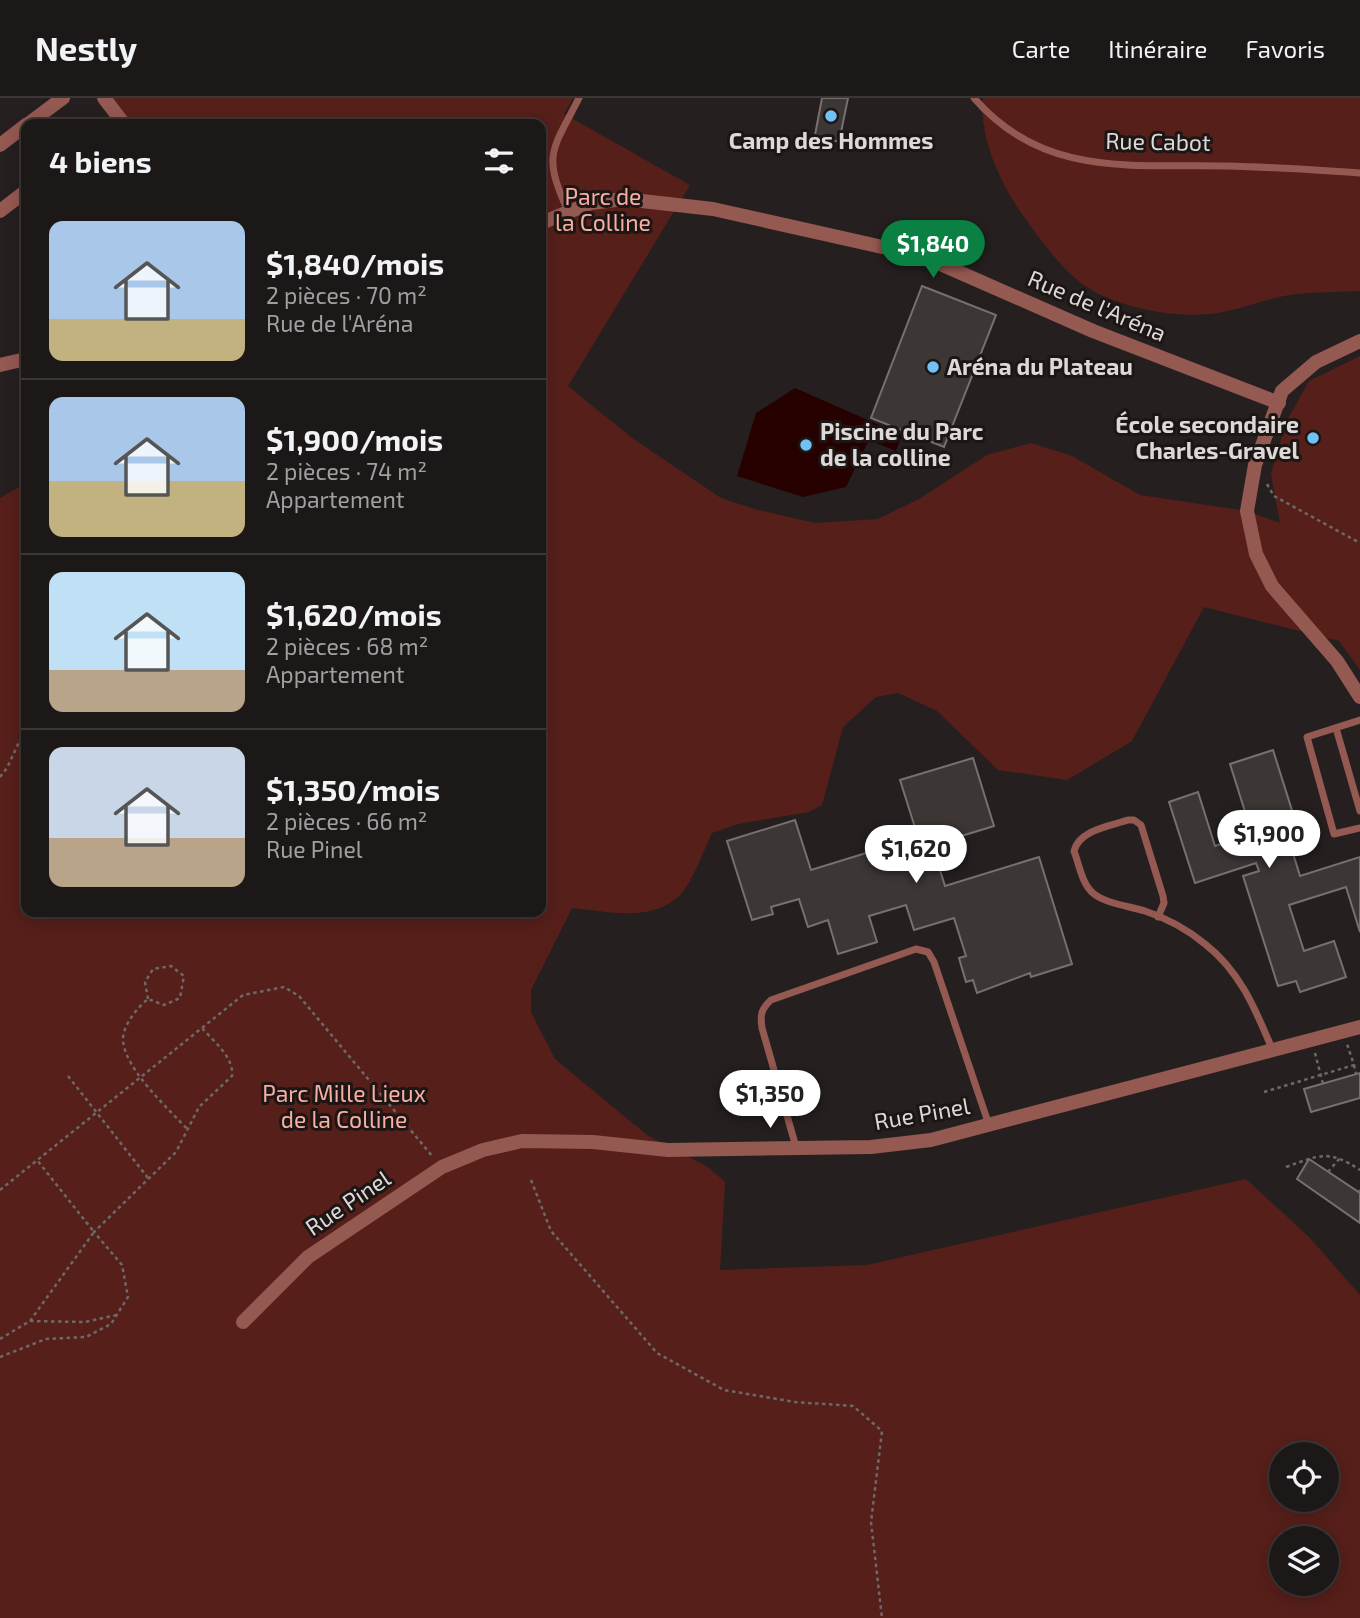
<!DOCTYPE html>
<html lang="fr">
<meta charset="utf-8">
<style>
body{margin:0;font-family:"Exo 2",sans-serif;background:#292524;color:#f1f3f6;height:100vh;display:flex;flex-direction:column;font-size:26px;white-space:nowrap}
*{box-sizing:border-box;margin:0}
p{font-size:23px;color:#a0a0a1}
.icon{flex:none;width:38px;height:38px;fill:none;stroke:currentColor;stroke-width:2;stroke-linecap:round;stroke-linejoin:round}
.map{position:relative;flex:1;overflow:hidden}
.panel{position:absolute;left:21px;top:21px;width:525px;height:798px;display:flex;flex-direction:column;background:#1c1817;border-radius:14px;box-shadow:0 4px 18px #0003,0 0 0 2px #3a3736}
.panel>*{flex:none}
.buttons{position:absolute;left:1269px;top:1344px;display:grid;gap:14px}
.buttons a{display:grid;place-items:center;width:70px;height:70px;border-radius:50%;background:#1c1817;box-shadow:0 4px 18px #0003,0 0 0 2px #3a3736;font-size:35px}
.price{position:absolute;translate:-50% -60px;padding:0 16px;border-radius:24px;background:#fff;color:#222;font-size:23px;line-height:46px;filter:drop-shadow(0 2px 4px #0008)}
.price::after{content:'';position:absolute;left:50%;top:42px;width:21px;height:16px;margin-left:-10px;background:inherit;clip-path:polygon(0 0,100% 0,50% 100%)}
.price.active{background:#0b8043;color:#fff}
ul{padding:0;list-style:none}
li{display:flex;align-items:center;gap:21px;height:175px;padding:0 28px}
li+li{border-top:2px solid #3a3736}
li span{display:grid;place-items:center;flex:none;width:196px;height:140px;border-radius:14px;color:#555}
li>.icon{margin-inline-start:auto}
span .icon{width:84px;height:84px;fill:#fffc;stroke-width:1}
li b{font-size:30px}
h2{display:flex;justify-content:space-between;align-items:center;height:84px;padding:0 28px;font-size:30px}
header{display:flex;align-items:center;gap:42px;box-sizing:border-box;height:98px;padding:0 35px;background:#1c1817;border-bottom:2px solid #3a3736}
header strong{font-size:33px}
nav{display:flex;gap:38px;margin-inline-start:auto;font-size:24px}
.map>svg:first-child{display:block}
.green{fill:#561f1a;fill-rule:evenodd}
.water{fill:#270000}
.building{fill:#3c3635;stroke:#78706f;stroke-width:2}
.lines{fill:none;stroke-linecap:round;stroke-linejoin:round}
.path{stroke:#6e6968;stroke-width:2.5;stroke-dasharray:3.5 3.5;stroke-linecap:butt}
.lane{stroke:#945951;stroke-width:7}
.street{stroke:#945951;stroke-width:14}
.poi-dot{fill:#71c1f5;stroke:#1c1615;stroke-width:2.5}
.labels{text-anchor:middle;stroke-width:6;stroke-linejoin:round;paint-order:stroke}
.poi-label{font-size:23px;font-weight:bold;fill:#ddd9d9;stroke:#1c1615;text-anchor:start}
.street-label{font-size:23px;fill:#ddd9d9;stroke:#1c1615}
.park-label{font-size:23px;fill:#f8aea3;stroke:#1c1615}
</style>
<header>
<strong>Nestly</strong>
<nav><a>Carte</a><a>Itinéraire</a><a>Favoris</a></nav>
</header>
<div class="map">
<svg width="1360" height="1520" viewBox="0 0 1360 1520">
<rect width="100%" height="100%" fill="#25201f"/>
<!-- green -->
<g class="green">
<path d="M103,0h470l-9,16 126,71 -122,201 64,52 89,60 33,11 61,14 63,-4 41,-20 68,-44 44,-12 41,13 68,39 107,16 33,12 -9,-49 15,-52 23,-41 51,-25v314l-21,-29 -135,-34 -72,134 -65,39 -69,-10 -61,-59 -39,-18 -22,4 -33,30 -21,78 -13,7 -71,12 -26,9c-8,17 -19,47 -30,60 -30,31 -72,18 -110,15l-41,82v22l24,47 92,76 61,32 17,15 -5,88 147,-5 379,-86 63,58 51,58v323h-1360v-1120l26,-15v429h515v-788h-418zM1281,1356h45v46h-45zM1281,1440h45v46h-45z"/>
<path d="M983,0h377v193c-21,1 -43,1 -64,3 -25,3 -49,13 -73,18 -40,8 -94,-2 -130,-21 -28,-16 -51,-49 -69,-74 -23,-33 -45,-78 -41,-119z"/>
</g>
<!-- water -->
<polygon class="water" points="795,290 902,337 896,353 869,342 846,389 803,399 737,378 756,315"/>
<!-- building -->
<g class="building">
<polygon points="822,0 848,0 839,44 815,37"/>
<polygon points="922,188 996,217 944,349 871,320"/>
<polygon points="1273,652 1295,722 1284,726 1300,778 1360,759 1360,834 1346,789 1289,807 1304,853 1334,843 1346,879 1300,894 1296,883 1278,888 1243,778 1259,773 1256,765 1195,785 1169,704 1198,694 1215,748 1252,736 1230,666"/>
<polygon points="973,660 994,728 932,747 945,788 1039,759 1072,866 1031,879 1030,875 977,895 973,882 966,884 959,860 966,858 954,820 914,832 906,807 869,818 877,844 838,856 828,822 808,829 799,801 771,809 773,816 752,822 727,743 795,722 811,772 918,739 900,682"/>
<polygon points="1360,975 1360,1000 1311,1014 1304,991"/>
<polygon points="1309,1061 1360,1095 1360,1125 1297,1081"/>
</g>
<g class="lines">
<!-- path -->
<g class="path">
<polyline points="1267,386 1274,398 1360,445"/>
<polyline points="0,679 7,670 26,629"/>
<path d="M148,901l-3,-17 8,-13 18,-3 13,10 -4,22 -16,7 -16,-6c-11,9 -26,27 -25,42 3,30 46,68 65,89"/>
<polyline points="1315,955 1323,986"/>
<polyline points="1354,967 1356,976"/>
<polyline points="68,978 148,1080"/>
<polyline points="1264,994 1354,967 1347,946"/>
<path d="M1286,1069c34,-12 42,-18 74,3"/>
<polyline points="1328,1074 1340,1060"/>
<polyline points="531,1082 551,1133 657,1255 724,1292 795,1304 853,1308 882,1333 871,1424 882,1520"/>
<polyline points="0,1092 243,897 284,889 299,898 433,1059"/>
<polyline points="1359,1094 1360,1092"/>
<polyline points="30,1223 85,1224 117,1217"/>
<polyline points="0,1241 30,1223 94,1134 37,1062"/>
<path d="M0,1259l46,-18 40,-2 25,-13 17,-27 -6,-32 -28,-33 82,-80 23,-45 33,-31c2,-19 -18,-34 -30,-48"/>
</g>
<!-- lane -->
<g class="lane">
<path d="M974,0c69,80 158,66 253,68 44,1 89,4 133,7"/>
<path d="M568,113c-26,-57 -16,-60 11,-113"/>
<polyline points="1360,622 1307,639 1334,736 1360,730"/>
<polyline points="1336,630 1360,713"/>
<path d="M1158,819l6,-14 -1,-7 -22,-71 -7,-5h-6c-18,6 -49,10 -54,31 5,13 8,34 20,43 13,10 35,12 51,17 21,7 43,19 60,33 36,28 51,67 68,107"/>
<path d="M796,1049l-34,-119c-2,-13 -1,-19 9,-28l145,-51 12,3 6,10 55,163"/>
</g>
<!-- street -->
<g class="street">
<polyline points="104,0 124,26"/>
<polyline points="28,26 63,0"/>
<polyline points="0,47 26,27"/>
<polyline points="0,113 26,93"/>
<polyline points="541,125 591,105 624,101 713,111 896,152 936,164 1093,233 1279,305"/>
<polyline points="1360,243 1316,264 1282,293 1255,367 1247,413 1256,456 1272,488 1337,563 1360,599"/>
<polyline points="0,267 26,261"/>
<polyline points="243,1224 308,1159 442,1069 483,1052 522,1043 593,1044 668,1052 871,1049 931,1042 1360,929"/>
</g>
</g>
<!-- markers -->
<g class="poi-dot">
<circle cx="831" cy="18" r="7"/>
<circle cx="933" cy="269" r="7"/>
<circle cx="1313" cy="340" r="7"/>
<circle cx="806" cy="347" r="7"/>
</g>
<g class="labels">
<!-- poi labels -->
<g class="poi-label">
<text x="831" y="51" text-anchor="middle">Camp des Hommes</text>
<text x="947" y="277">Aréna du Plateau</text>
<text x="1299" y="335" text-anchor="end">École secondaire<tspan x="1299" dy="26">Charles-Gravel</tspan></text>
<text x="820" y="342">Piscine du Parc<tspan x="820" dy="26">de la colline</tspan></text>
</g>
<!-- street labels -->
<g class="street-label">
<text transform="translate(1158 44) rotate(1)" y="8">Rue Cabot</text>
<text transform="translate(1097 208) rotate(23)" y="8">Rue de l'Aréna</text>
<text transform="translate(922 1016) rotate(-10)" y="8">Rue Pinel</text>
<text transform="translate(348 1105) rotate(-34)" y="8">Rue Pinel</text>
</g>
<!-- park labels -->
<g class="park-label">
<text x="603" y="107">Parc de<tspan x="603" dy="26">la Colline</tspan></text>
<text x="344" y="1004">Parc Mille Lieux<tspan x="344" dy="26">de la Colline</tspan></text>
</g>
</g>
</svg>
<div class="buttons">
<a><svg class="icon" aria-label="locate" viewBox="0 0 24 24"><circle cx="12" cy="12" r="6"/><path d="M12 2v4M12 18v4M2 12h4M18 12h4"/></svg></a>
<a><svg class="icon" aria-label="layers" viewBox="0 0 24 24"><path d="M12 4l9 5-9 5-9-5zM3 14l9 5 9-5"/></svg></a>
</div>
<b class="price active" style="left:933px;top:182px">$1,840</b>
<b class="price" style="left:1269px;top:772px">$1,900</b>
<b class="price" style="left:916px;top:787px">$1,620</b>
<b class="price" style="left:770px;top:1032px">$1,350</b>
<section class="panel">
<h2>4 biens<svg class="icon" aria-label="filters" viewBox="0 0 24 24"><path d="M4 7h16M4 17h16"/><circle cx="9" cy="7" r="2"/><circle cx="15" cy="17" r="2"/></svg></h2>
<ul>
<li><span style="background:linear-gradient(#a9c7e8 70%,#c2b280 0)"><svg class="icon" aria-label="home" viewBox="0 0 24 24"><path d="M3 11l9-7 9 7M6 9v11h12V9"/></svg></span><div><b>$1,840/mois</b><p>2 pièces · 70 m²</p><p>Rue de l'Aréna</p></div></li>
<li><span style="background:linear-gradient(#a9c7e8 60%,#c2b280 0)"><svg class="icon" aria-label="home" viewBox="0 0 24 24"><path d="M3 11l9-7 9 7M6 9v11h12V9"/></svg></span><div><b>$1,900/mois</b><p>2 pièces · 74 m²</p><p>Appartement</p></div></li>
<li><span style="background:linear-gradient(#bfe0f5 70%,#b9a48a 0)"><svg class="icon" aria-label="home" viewBox="0 0 24 24"><path d="M3 11l9-7 9 7M6 9v11h12V9"/></svg></span><div><b>$1,620/mois</b><p>2 pièces · 68 m²</p><p>Appartement</p></div></li>
<li><span style="background:linear-gradient(#c9d6e8 65%,#b9a48a 0)"><svg class="icon" aria-label="home" viewBox="0 0 24 24"><path d="M3 11l9-7 9 7M6 9v11h12V9"/></svg></span><div><b>$1,350/mois</b><p>2 pièces · 66 m²</p><p>Rue Pinel</p></div></li>
</ul>
</section>
</div>
